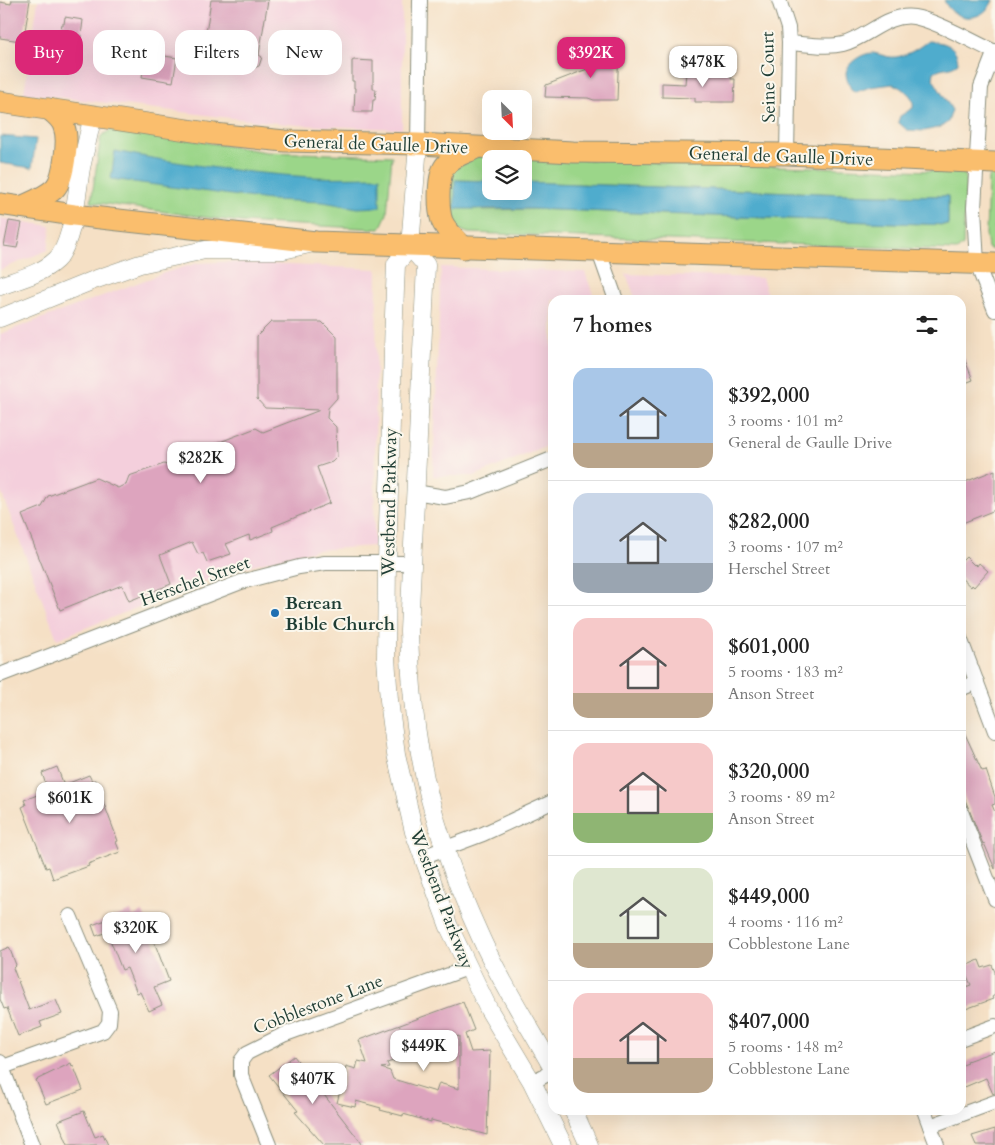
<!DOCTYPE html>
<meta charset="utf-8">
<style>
body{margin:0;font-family:Cardo,serif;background:#f2f2f2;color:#222;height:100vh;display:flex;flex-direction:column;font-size:19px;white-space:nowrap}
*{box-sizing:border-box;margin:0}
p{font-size:16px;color:#767676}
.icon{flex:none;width:28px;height:28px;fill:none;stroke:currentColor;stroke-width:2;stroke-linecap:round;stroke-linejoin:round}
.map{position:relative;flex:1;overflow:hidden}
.details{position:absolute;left:548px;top:295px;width:418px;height:820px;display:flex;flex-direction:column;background:#fff;border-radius:15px;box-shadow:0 5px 20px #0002}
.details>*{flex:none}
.banner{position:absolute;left:15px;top:30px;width:458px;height:45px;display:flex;gap:10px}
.needle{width:32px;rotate:156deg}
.buttons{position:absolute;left:482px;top:90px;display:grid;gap:10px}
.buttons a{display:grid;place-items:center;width:50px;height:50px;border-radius:10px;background:#fff;box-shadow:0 5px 20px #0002;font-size:25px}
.price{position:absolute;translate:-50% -42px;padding:0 11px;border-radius:10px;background:#fff;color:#222;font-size:16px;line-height:32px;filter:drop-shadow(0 1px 2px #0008)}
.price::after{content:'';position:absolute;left:50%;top:30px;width:15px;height:11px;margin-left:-8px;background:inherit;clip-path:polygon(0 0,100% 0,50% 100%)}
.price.selected{background:#db2777;color:#fff}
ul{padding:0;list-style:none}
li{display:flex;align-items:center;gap:15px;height:125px;padding:0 25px}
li+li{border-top:1px solid #e0e0e0}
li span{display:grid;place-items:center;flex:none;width:140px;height:100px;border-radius:15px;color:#555}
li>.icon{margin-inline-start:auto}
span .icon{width:60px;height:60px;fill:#fffc;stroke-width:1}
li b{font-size:21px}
h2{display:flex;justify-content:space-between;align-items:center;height:60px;padding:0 25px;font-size:21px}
.tag{padding:0 18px;border-radius:15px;background:#fff;box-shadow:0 5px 20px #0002;font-size:18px;line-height:45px}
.tag.selected{background:#db2777;color:#fff}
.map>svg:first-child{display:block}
.built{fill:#f4cfdc}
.green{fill:#9bd689;stroke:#5d8a5e;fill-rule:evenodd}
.water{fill:#4faccd;stroke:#377480}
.building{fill:#dda4be;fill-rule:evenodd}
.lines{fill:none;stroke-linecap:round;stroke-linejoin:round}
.minor-casing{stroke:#8a8e7c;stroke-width:16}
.tertiary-casing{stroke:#8a8e7c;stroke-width:19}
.primary-casing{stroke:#8a8e7c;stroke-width:23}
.minor{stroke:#fff;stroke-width:14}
.tertiary{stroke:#fff;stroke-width:18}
.primary{stroke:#fabe6d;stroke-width:21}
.poi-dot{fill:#1f6fb2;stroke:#fbf7ec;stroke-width:2}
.labels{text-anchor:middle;stroke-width:4;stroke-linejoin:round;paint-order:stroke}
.street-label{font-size:18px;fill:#1f3d34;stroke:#fbf7ec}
.poi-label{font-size:18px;font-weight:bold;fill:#1f3d34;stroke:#fbf7ec;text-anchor:start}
</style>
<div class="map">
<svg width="995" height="1145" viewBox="0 0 995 1145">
<rect width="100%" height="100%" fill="#fbf7ec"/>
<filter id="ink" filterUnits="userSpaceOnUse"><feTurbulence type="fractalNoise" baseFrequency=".02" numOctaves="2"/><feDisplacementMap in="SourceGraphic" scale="10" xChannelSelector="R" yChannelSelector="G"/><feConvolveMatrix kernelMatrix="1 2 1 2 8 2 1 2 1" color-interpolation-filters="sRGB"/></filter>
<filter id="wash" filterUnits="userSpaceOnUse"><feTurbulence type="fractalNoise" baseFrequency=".0096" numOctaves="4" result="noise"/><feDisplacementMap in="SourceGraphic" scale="20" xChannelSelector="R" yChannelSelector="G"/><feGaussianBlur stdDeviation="1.12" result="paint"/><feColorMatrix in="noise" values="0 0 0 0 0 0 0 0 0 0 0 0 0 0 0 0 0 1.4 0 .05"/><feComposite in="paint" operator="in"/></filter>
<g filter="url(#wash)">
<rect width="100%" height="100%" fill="#f5e0c5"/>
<!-- built -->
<g class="built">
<polygon points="38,0 402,0 402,129 298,125 231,118 24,93"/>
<polygon points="0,218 51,226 48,250 0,270"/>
<polygon points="223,262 377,269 374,546 316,550 239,568 57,639 0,489 0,334 164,273 198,263"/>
<polygon points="441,267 585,272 595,300 552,300 552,444 474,476 433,476"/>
<polygon points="626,274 762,278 770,300 636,300"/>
</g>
<!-- green -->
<g class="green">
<polygon points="114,128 267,152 392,156 387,214 380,229 241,222 91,202 101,136"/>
<path d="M473,156l491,16 2,7 -3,66 -6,5 -489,-17 -15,-6 -6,-15v-38zM491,159h33v23l349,13 75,1v29l-416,-16 -51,1 -25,-30 35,1z"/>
<polygon points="993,173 995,173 995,251 988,248 986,234 988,178"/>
</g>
<!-- water -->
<g class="water">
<path d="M944,0h49c-9,23 -40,23 -49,0z"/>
<path d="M928,41c17,2 29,3 30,22 -9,7 -15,3 -24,9l-1,7 19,31 -4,12 -7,5 -17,4 -17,-1 -9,-8 2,-6 13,-8c2,-13 -10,-19 -20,-24l-23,3 -14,5 -5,-3c-2,-5 -5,-10 -5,-16 1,-10 16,-20 27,-20 8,1 14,5 23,4 13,-2 22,-9 32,-16z"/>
<polygon points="0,136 36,139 32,168 0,163"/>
<path d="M115,151c64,13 130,22 196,26 23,1 46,0 69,0v30l-22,1 -35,-6 -54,-2 -158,-21z"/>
<polygon points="455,180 491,181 491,191 524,191 524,182 873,195 948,196 948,225 532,209 455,209"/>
</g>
<g id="blocks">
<!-- building -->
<g class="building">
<polygon points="12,0 30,0 24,37 21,41 0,38 0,2 11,4"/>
<polygon points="211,0 268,0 259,55 262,57 259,66 251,69 246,69 246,66 202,60"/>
<polygon points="65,17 83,20 77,69 55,66 57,39 59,40 62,24 64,24"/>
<polygon points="604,45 619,46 617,100 594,100 588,98 545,97 546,85 590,68 590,53 604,53"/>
<polygon points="146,53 177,58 173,82 142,77"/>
<polygon points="354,60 373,61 373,89 376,89 375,100 373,100 372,112 354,112 355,88 354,88 354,81 352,81 352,61"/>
<polygon points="686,72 731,73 731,79 735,79 734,102 695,102 695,98 662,97 662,83 685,84"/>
<polygon points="9,221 22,223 17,248 4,246"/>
<polygon points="271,322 322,322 337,337 337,398 328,408 327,418 336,427 337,457 332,462 317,467 330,503 272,527 273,531 250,540 249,535 226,544 231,554 207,562 203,553 198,554 192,542 160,555 171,584 129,601 122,585 60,610 22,515 42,507 48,496 96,478 118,488 126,484 129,476 164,464 171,467 200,456 202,449 256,428 263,432 320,410 265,408 257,399 257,336"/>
<polygon points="960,348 973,380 960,385"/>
<polygon points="995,470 995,510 960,524 960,484"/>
<polygon points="966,557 974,565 975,564 977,566 979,563 988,571 974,587 972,585 971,587 960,577 960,563"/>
<polygon points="960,723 982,771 986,770 995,797 995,804 992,805 995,812 995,869 984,843 983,844 960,787"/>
<polygon points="57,767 64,785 89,775 92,781 95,780 118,841 116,842 120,852 88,864 89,866 53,879 49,867 46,868 22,807 26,805 24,800 48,791 42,773"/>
<polygon points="131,911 133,916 143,912 169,981 154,987 162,1005 149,1011 140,992 137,993 127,968 122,970 107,932 96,936 92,925"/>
<polygon points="9,947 16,965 13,968 29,1010 56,1000 62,1014 40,1022 42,1027 18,1036 7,1008 4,1009 0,999 0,951"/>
<polygon points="979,960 982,968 992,965 995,972 995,995 992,997 993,999 960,1011 960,989 971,985 963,967"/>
<path d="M463,1002l11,28 -9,4 6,18 19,-1 -3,84 -56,-15v2l-28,-8v2l-23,-6 1,-2 -25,-7 -1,6 -18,-4 9,-37 10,3 2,-8 9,2 -8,-23zM459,1036v53l-20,-6 -3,9 -43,-13 -3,-8 -9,-3 8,-1 -2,-4 46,-15 -1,-2z"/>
<polygon points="995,1051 995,1093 993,1094 986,1078 960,1089 960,1066 968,1063 967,1061"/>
<polygon points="294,1056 328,1100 363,1145 324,1145 295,1112 298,1111 269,1075"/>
<polygon points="71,1063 72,1066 73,1065 83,1090 46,1104 36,1080"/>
<polygon points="84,1111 95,1137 103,1134 108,1145 68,1145 58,1121"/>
<polygon points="995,1129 995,1145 976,1145 972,1136"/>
</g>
</g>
</g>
<g filter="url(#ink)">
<use href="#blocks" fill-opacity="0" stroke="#8a8e7c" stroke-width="1"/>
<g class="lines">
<!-- minor casing -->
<g class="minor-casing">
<g id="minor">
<polyline points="779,0 788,28 789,43 787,154"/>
<path d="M789,43c17,1 38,5 54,1 24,-6 44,-31 71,-27 20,3 60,25 81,35"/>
<polyline points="995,51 981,87 974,208 977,264 995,310"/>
<polyline points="418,144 420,0"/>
<polyline points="599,252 616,300"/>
<polyline points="415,492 445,497 470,492 552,459"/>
<polyline points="960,638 995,731"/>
<polyline points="0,675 241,582 299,567 325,563 411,563"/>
<polyline points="960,689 977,682"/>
<polyline points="960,809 995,899"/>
<polyline points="422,857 483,834 552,802"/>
<polyline points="960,1039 995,1026"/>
<polyline points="0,1062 32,1145"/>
<polyline points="0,1068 103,1031 109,1023 110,1011 70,916"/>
<polyline points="532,1082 552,1072"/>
<polyline points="924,1110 937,1145"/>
<polyline points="930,1126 995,1102"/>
<polyline points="269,1145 241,1075 241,1061 247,1053 283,1035 468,968"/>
</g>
</g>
<!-- tertiary casing -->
<g class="tertiary-casing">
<g id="tertiary">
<polyline points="418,144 410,247 396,264 394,315 387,562 386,658 389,700 396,754 414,832 449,927 489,1010 532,1082 563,1145"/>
<path d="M410,247l16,18 -17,366c1,34 3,68 8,102 9,71 34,140 64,205 20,45 48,87 71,129"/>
<path d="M0,286c19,-7 41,-12 56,-26 17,-16 21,-68 25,-92 4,-18 8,-36 12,-53"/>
<polyline points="0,318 94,280 140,264 205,250 283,250 309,244"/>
<polyline points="573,1110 589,1145"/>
</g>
</g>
<!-- primary casing -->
<g class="primary-casing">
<g id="primary">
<polyline points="0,102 214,134 285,141 418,144 573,152 787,154 995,163"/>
<polyline points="0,204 74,215 316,242 995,264"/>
<path d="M21,207c11,-5 25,-10 34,-19 9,-10 14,-49 9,-61 -2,-8 -9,-13 -15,-18"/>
<path d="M464,248c-7,-8 -18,-17 -22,-27 -4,-12 -5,-47 4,-56 7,-9 20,-12 30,-17"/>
</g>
</g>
<!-- minor -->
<use href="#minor" class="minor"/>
<!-- tertiary -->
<use href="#tertiary" class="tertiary"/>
<!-- primary -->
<use href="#primary" class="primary"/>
</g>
</g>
<!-- markers -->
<circle class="poi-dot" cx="275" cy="613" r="5"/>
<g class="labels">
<!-- street labels -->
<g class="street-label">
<text transform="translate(768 77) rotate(-91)" y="6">Seine Court</text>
<text transform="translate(376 144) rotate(2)" y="6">General de Gaulle Drive</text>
<text transform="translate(781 156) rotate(2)" y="6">General de Gaulle Drive</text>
<text transform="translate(389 502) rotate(-89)" y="6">Westbend Parkway</text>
<text transform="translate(195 581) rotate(-20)" y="6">Herschel Street</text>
<text transform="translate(442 899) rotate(69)" y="6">Westbend Parkway</text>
<text transform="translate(318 1004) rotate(-21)" y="6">Cobblestone Lane</text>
</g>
<!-- poi labels -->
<g class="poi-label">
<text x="285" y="609">Berean<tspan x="285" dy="21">Bible Church</tspan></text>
</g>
</g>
</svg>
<div class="buttons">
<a><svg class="needle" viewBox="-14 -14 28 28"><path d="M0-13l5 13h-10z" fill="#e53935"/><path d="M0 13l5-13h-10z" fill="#767676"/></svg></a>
<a><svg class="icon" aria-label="layers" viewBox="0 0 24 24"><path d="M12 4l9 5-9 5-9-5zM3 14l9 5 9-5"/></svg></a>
</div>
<b class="price selected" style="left:591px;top:79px">$392K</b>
<b class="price" style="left:703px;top:88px">$478K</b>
<b class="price" style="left:201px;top:484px">$282K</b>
<b class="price" style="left:70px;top:824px">$601K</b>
<b class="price" style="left:136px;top:954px">$320K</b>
<b class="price" style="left:424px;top:1072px">$449K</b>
<b class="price" style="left:313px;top:1105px">$407K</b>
<div class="banner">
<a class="tag selected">Buy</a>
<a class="tag">Rent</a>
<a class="tag">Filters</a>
<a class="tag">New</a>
</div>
<section class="details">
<h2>7 homes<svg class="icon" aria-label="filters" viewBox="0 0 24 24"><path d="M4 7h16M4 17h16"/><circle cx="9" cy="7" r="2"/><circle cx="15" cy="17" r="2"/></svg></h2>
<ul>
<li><span style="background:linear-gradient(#a9c7e8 75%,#b9a48a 0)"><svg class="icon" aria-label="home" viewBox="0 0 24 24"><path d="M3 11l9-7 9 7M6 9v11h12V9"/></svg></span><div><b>$392,000</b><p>3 rooms · 101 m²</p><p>General de Gaulle Drive</p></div></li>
<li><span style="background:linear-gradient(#c9d6e8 70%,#9aa5b1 0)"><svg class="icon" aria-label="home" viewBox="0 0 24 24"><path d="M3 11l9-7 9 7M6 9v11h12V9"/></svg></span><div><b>$282,000</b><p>3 rooms · 107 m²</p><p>Herschel Street</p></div></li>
<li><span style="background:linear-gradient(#f6c9c9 75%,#b9a48a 0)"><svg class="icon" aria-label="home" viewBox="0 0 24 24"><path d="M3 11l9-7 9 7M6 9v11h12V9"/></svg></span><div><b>$601,000</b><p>5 rooms · 183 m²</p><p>Anson Street</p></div></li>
<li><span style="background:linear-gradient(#f6c9c9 70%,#8fb573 0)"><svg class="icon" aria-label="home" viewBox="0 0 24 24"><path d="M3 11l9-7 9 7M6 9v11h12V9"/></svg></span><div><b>$320,000</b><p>3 rooms · 89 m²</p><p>Anson Street</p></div></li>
<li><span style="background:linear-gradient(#dfe7d0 75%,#b9a48a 0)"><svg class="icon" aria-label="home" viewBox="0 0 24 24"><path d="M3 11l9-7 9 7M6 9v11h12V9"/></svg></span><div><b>$449,000</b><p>4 rooms · 116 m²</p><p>Cobblestone Lane</p></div></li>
<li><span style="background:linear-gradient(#f6c9c9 65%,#b9a48a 0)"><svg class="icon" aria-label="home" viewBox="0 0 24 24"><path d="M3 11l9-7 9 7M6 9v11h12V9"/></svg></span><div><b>$407,000</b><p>5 rooms · 148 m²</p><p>Cobblestone Lane</p></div></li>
</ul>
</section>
</div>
